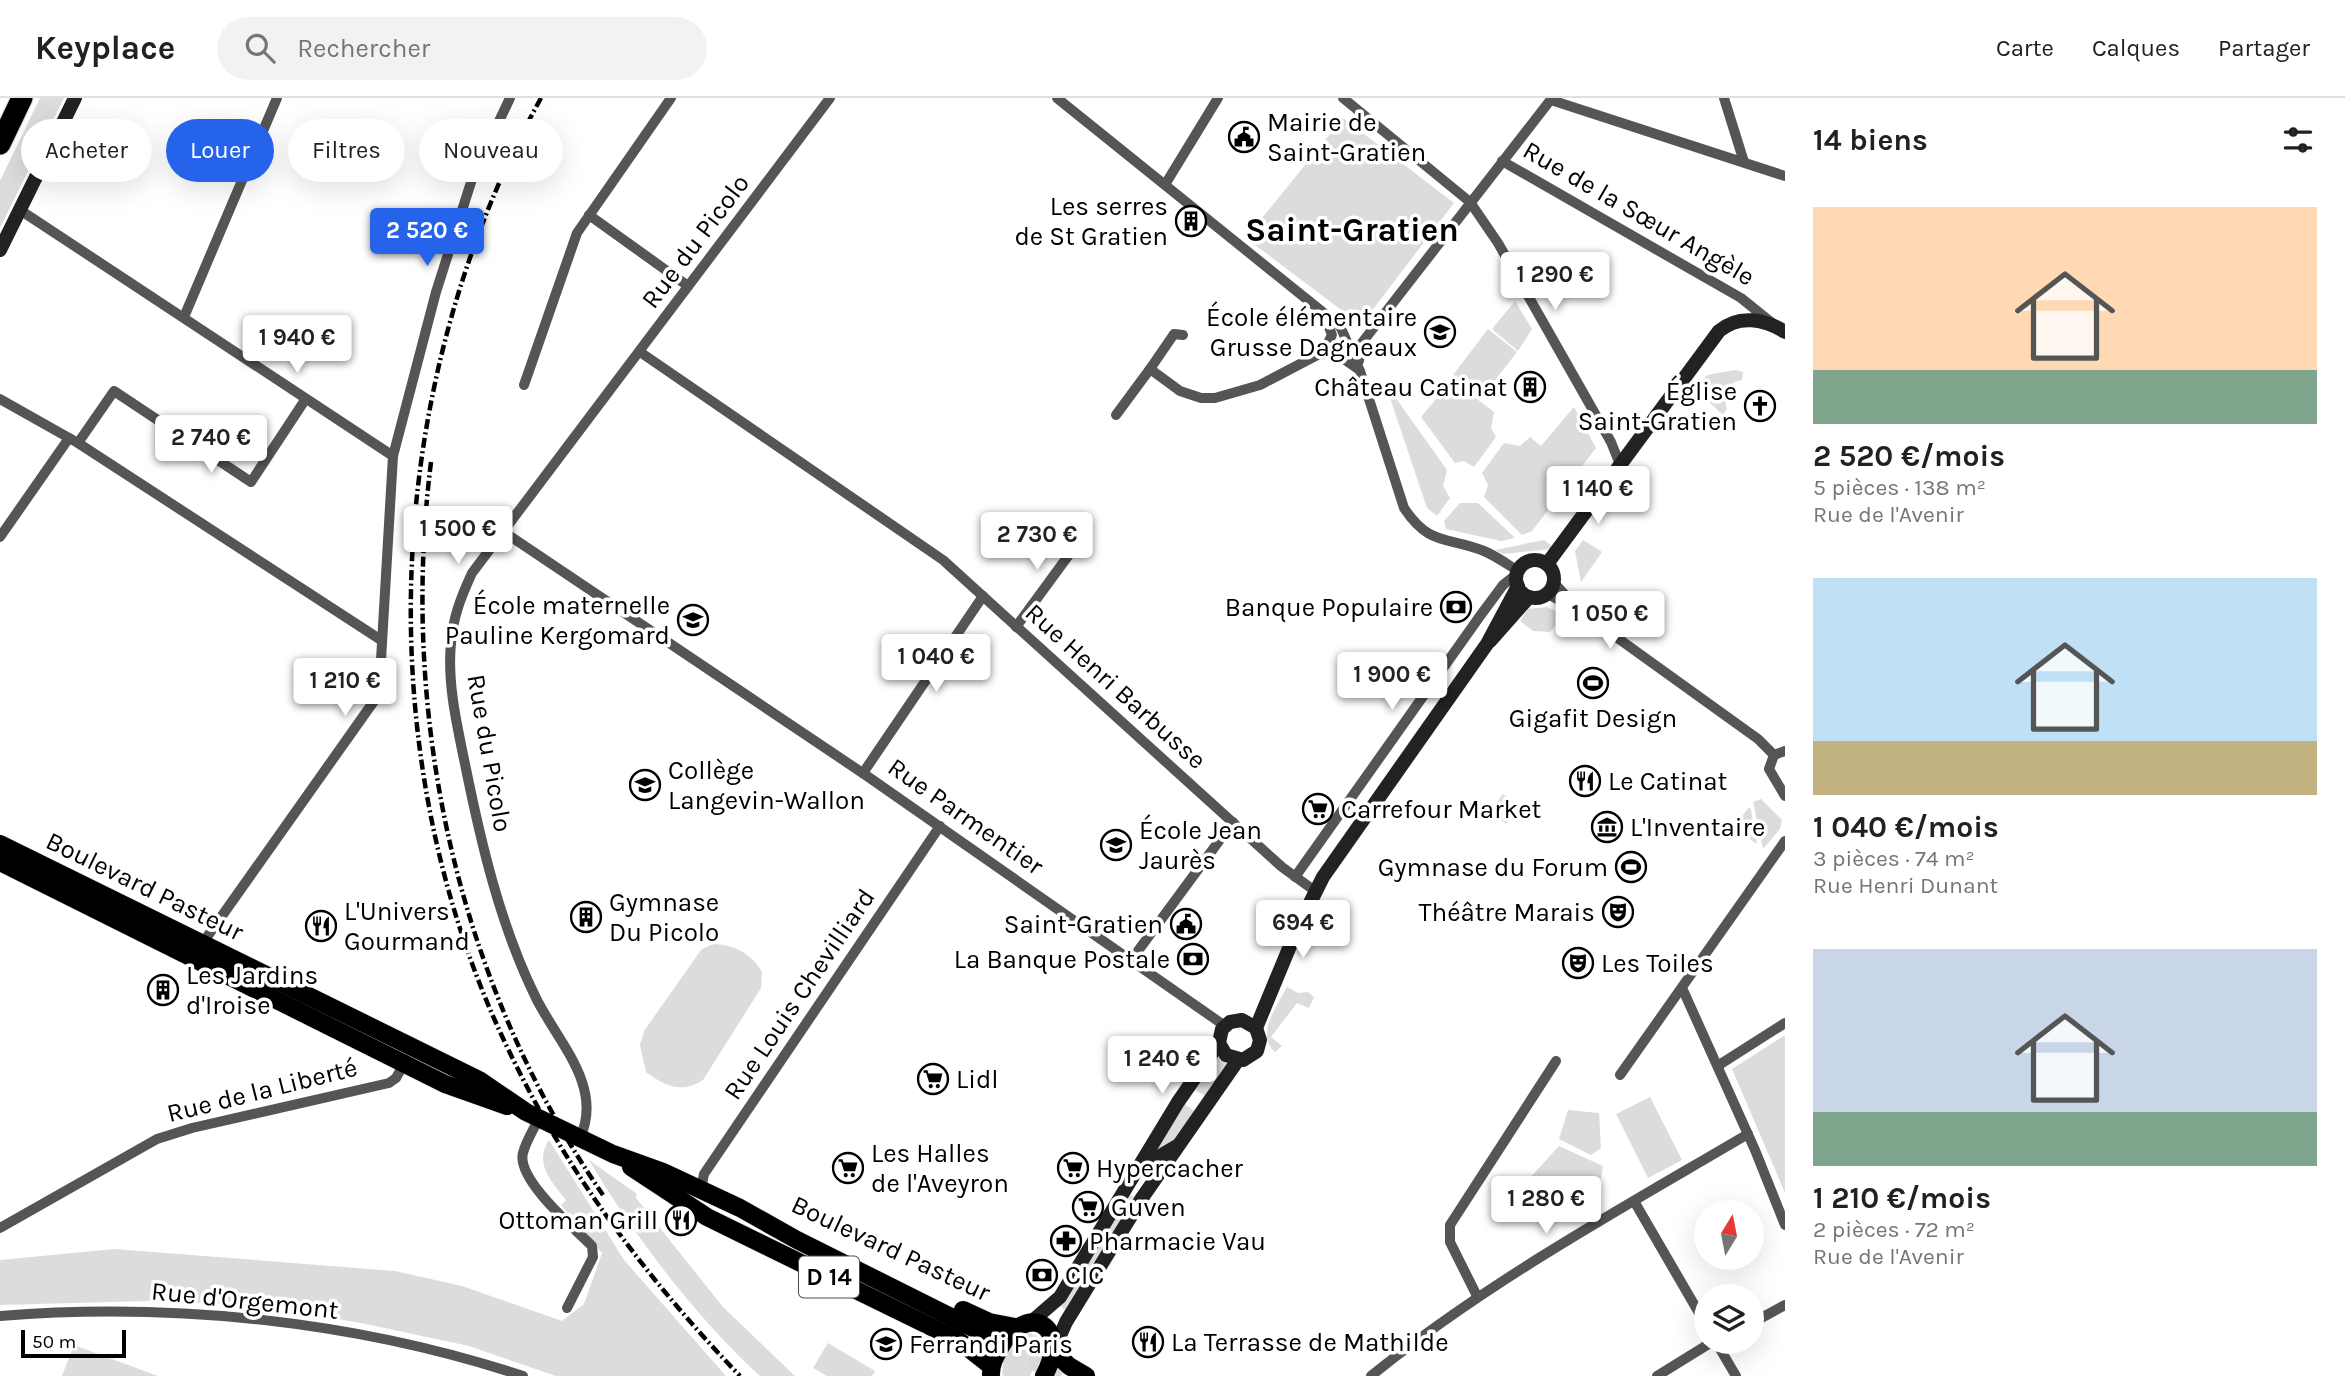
<!DOCTYPE html>
<html lang="fr">
<meta charset="utf-8">
<style>
body{margin:0;font-family:Karla,sans-serif;background:#f2f2f2;color:#202124;height:100vh;display:flex;flex-direction:column;font-size:26px;white-space:nowrap}
*{box-sizing:border-box;margin:0}
p{font-size:23px;color:#757577}
.icon{flex:none;width:38px;height:38px;fill:none;stroke:currentColor;stroke-width:2;stroke-linecap:round;stroke-linejoin:round}
.map{position:relative;flex:1;overflow:hidden}
.panel{display:flex;flex-direction:column;background:#fff;width:560px}
.panel>*{flex:none}
.guide{position:absolute;left:21px;top:21px;width:665px;height:63px;display:flex;gap:14px}
.needle{width:46px;rotate:10deg}
.buttons{position:absolute;left:1694px;top:1102px;display:grid;gap:14px}
.buttons a{display:grid;place-items:center;width:70px;height:70px;border-radius:50%;background:#fff;box-shadow:0 7px 28px #0002;font-size:35px}
.scale{position:absolute;left:21px;bottom:18px;width:105px;box-sizing:border-box;padding-left:7px;border:4px solid #000;border-top:0;font-size:19px;line-height:24px;white-space:nowrap;color:#000;-webkit-text-stroke:5px #fff;paint-order:stroke}
.price{position:absolute;translate:-50% -60px;padding:0 16px;border-radius:7px;background:#fff;color:#222;font-size:23px;line-height:46px;filter:drop-shadow(0 2px 4px #0008)}
.price::after{content:'';position:absolute;left:50%;top:42px;width:21px;height:16px;margin-left:-10px;background:inherit;clip-path:polygon(0 0,100% 0,50% 100%)}
.price.active{background:#2563eb;color:#fff}
ul{padding:0;list-style:none}
li{display:grid;align-content:center;gap:14px;height:371px;padding:0 28px}
li span{display:grid;place-items:center;height:217px;border-radius:0px;color:#555}
li>.icon{margin-inline-start:auto}
span .icon{width:126px;height:126px;fill:#fffc;stroke-width:1}
li b{font-size:30px}
h2{display:flex;justify-content:space-between;align-items:center;height:84px;padding:0 28px;font-size:30px}
.pill{padding:0 24px;border-radius:32px;background:#fff;box-shadow:0 7px 28px #0002;font-size:24px;line-height:63px}
.pill.active{background:#2563eb;color:#fff}
header{display:flex;align-items:center;gap:42px;box-sizing:border-box;height:98px;padding:0 35px;background:#fff;border-bottom:2px solid #e0e0e0}
header strong{font-size:33px}
nav{display:flex;gap:38px;margin-inline-start:auto;font-size:24px}
.search{width:490px;height:63px;background:#f2f2f2;display:flex;align-items:center;gap:18px;box-sizing:border-box;padding:0 24px;border-radius:38px;color:#757577;font-size:26px}
main{display:flex;flex:1;min-height:0}
.map>svg:first-child{display:block}
.green{fill:#dcdcdc}
.lines{fill:none;stroke-linecap:round;stroke-linejoin:round}
.primary-tunnel{stroke:#d9d9d9;stroke-width:18;stroke-dasharray:18 9;stroke-linecap:butt}
.primary-casing{stroke:#dbdbdb;stroke-width:19}
.highway-casing{stroke:#dbdbdb;stroke-width:23}
.street{stroke:#555;stroke-width:10}
.secondary{stroke:#222;stroke-width:14}
.primary{stroke:#000;stroke-width:18}
.highway{stroke:#000;stroke-width:21}
.rail{stroke:#000;stroke-width:4.5;stroke-dasharray:10 3.5 2 3.5;stroke-linecap:butt}
.labels{text-anchor:middle;stroke-width:7;stroke-linejoin:round;paint-order:stroke}
.shield{fill:#fff;stroke:#4c4c4c;stroke-width:2}
.shield-label{font-size:24px;font-weight:bold;fill:#000}
.poi-label{font-size:26px;fill:#000;stroke:#fff;text-anchor:start}
.street-label{font-size:26px;fill:#000;stroke:#fff}
.district-label{font-size:33px;font-weight:bold;fill:#000;stroke:#fff}
</style>
<header>
<strong>Keyplace</strong>
<div class="search"><svg class="icon" aria-label="search" viewBox="0 0 24 24"><circle cx="10" cy="10" r="6"/><path d="M15 15l6 6"/></svg>Rechercher</div>
<nav><a>Carte</a><a>Calques</a><a>Partager</a></nav>
</header>
<main>
<div class="map">
<svg width="1785" height="1278" viewBox="0 0 1785 1278">
<rect width="100%" height="100%" fill="#fff"/>
<!-- green -->
<g class="green">
<polygon points="40,0 64,0 0,130 0,83"/>
<polygon points="1343,20 1454,105 1361,227 1246,140"/>
<polygon points="1515,203 1532,231 1518,253 1492,231"/>
<polygon points="1488,231 1517,254 1482,299 1453,277"/>
<path d="M1735,272l8,2 -1,8 -8,2c-7,10 -11,16 -7,27l-4,6 -28,-26 12,-14z"/>
<polygon points="1452,282 1494,314 1491,330 1496,339 1474,369 1464,363 1455,365 1421,319"/>
<polygon points="1390,292 1447,372 1443,388 1450,400 1437,418 1427,410 1388,294"/>
<polygon points="1574,309 1596,350 1532,433 1522,437 1484,399 1488,387 1482,375 1504,345 1520,348 1530,339 1541,348"/>
<polygon points="1460,405 1478,405 1515,440 1501,443 1446,431 1444,423"/>
<polygon points="1544,442 1553,449 1551,451 1503,456 1495,452"/>
<polygon points="1583,442 1602,454 1581,484 1575,453"/>
<polygon points="1547,509 1564,517 1550,534 1533,533 1520,523 1528,511"/>
<polygon points="1503,696 1519,709 1506,726 1490,713"/>
<polygon points="1761,701 1782,722 1780,731 1763,751 1753,704"/>
<polygon points="1749,709 1751,712 1757,746 1734,730"/>
<path d="M712,846c21,0 39,9 50,28l-1,16 -58,92c-21,14 -38,6 -57,-8l-6,-27 4,-14 57,-81z"/>
<path d="M1287,889l11,6 10,-1 6,5 -5,11 -12,-5 -26,34 11,9 -7,6c-20,-17 2,-46 12,-65z"/>
<polygon points="1785,937 1785,1095 1732,971"/>
<polygon points="1217,953 1230,963 1207,999 1193,991"/>
<polygon points="1650,999 1682,1062 1648,1080 1616,1016"/>
<polygon points="1183,1005 1197,1015 1180,1038 1145,1062"/>
<polygon points="1568,1012 1599,1015 1601,1050 1591,1057 1559,1041"/>
<path d="M549,1042l75,120 102,116h-170l-87,-30 -108,-23 -110,-18 -103,-4 -148,4v-45l114,-11 281,22 67,15 100,35 22,-17 18,-51 -41,-48 5,-5c-16,-20 -32,-37 -17,-60z"/>
<polygon points="1559,1048 1603,1068 1601,1081 1534,1094 1528,1082"/>
<path d="M589,1062l48,34 -1,4 87,109 72,69h-35c-64,-58 -127,-142 -171,-216z"/>
<polygon points="1130,1097 1134,1099 1065,1212 1061,1208"/>
<path d="M1029,1235l8,3 6,10 -13,30h-27c-4,-14 11,-40 26,-43z"/>
<polygon points="828,1245 875,1273 872,1278 827,1278 813,1270"/>
<polygon points="74,1247 158,1278 62,1278"/>
</g>
<g class="lines">
<!-- primary-tunnel -->
<polyline class="primary-tunnel" points="983,1235 1061,1278"/>
<!-- primary casing -->
<g class="primary-casing">
<g id="primary">
<polyline points="0,746 479,982 526,1014 613,1056 663,1074 740,1110 797,1142 983,1235"/>
<polyline points="0,764 445,986 507,1008"/>
<polyline points="631,1069 707,1119 958,1242 991,1268"/>
<polyline points="963,1212 989,1224 1015,1229"/>
<polyline points="1055,1255 1069,1268 1086,1278"/>
<path d="M991,1276c0,-10 4,-17 9,-26 26,-47 72,-24 44,28"/>
</g>
</g>
<!-- highway casing -->
<g class="highway-casing">
<polyline id="highway" points="0,46 22,0"/>
</g>
<!-- street -->
<g class="street">
<path d="M1057,0l283,228 20,45 44,137c26,39 43,28 80,43 12,5 23,13 34,20"/>
<polyline points="1343,0 1470,104 1498,145 1585,298 1611,344 1621,369"/>
<polyline points="1724,0 1744,64"/>
<polyline points="1551,2 1785,78"/>
<polyline points="1502,63 1741,200 1772,225"/>
<polyline points="1166,85 1218,0"/>
<polyline points="20,112 393,358"/>
<polyline points="589,117 688,188"/>
<polyline points="184,219 277,0"/>
<polyline points="640,254 943,462 1282,769 1315,793"/>
<polyline points="1323,254 1332,237 1325,219"/>
<polyline points="1359,263 1361,246 1552,0"/>
<polyline points="1150,271 1174,236 1183,237"/>
<polyline points="524,287 577,135 671,0"/>
<polyline points="0,301 78,345 381,542"/>
<polyline points="1116,317 1150,271 1180,293 1201,300 1215,300 1260,287 1323,254 1338,257 1358,271"/>
<polyline points="78,345 114,293 251,384 305,302"/>
<polyline points="504,434 867,678 1225,928"/>
<polyline points="0,439 69,340"/>
<polyline points="1554,485 1580,513 1758,641 1774,657"/>
<polyline points="1548,496 1572,509"/>
<polyline points="1016,529 1082,439"/>
<polyline points="1785,653 1774,657 1769,671 1785,698"/>
<polyline points="863,675 983,498"/>
<polyline points="1295,779 1480,518 1503,487 1517,476"/>
<polyline points="202,846 379,596 393,358 436,194 473,78 510,0"/>
<polyline points="1132,861 1233,724"/>
<polyline points="1683,892 1755,1052 1785,1127"/>
<polyline points="1719,967 1785,925"/>
<polyline points="1620,977 1785,743"/>
<path d="M539,1020c-5,11 -13,23 -16,35 -7,26 51,75 69,93l1,11 -26,51"/>
<path d="M580,1040c24,-52 -23,-97 -44,-140 -36,-73 -55,-155 -71,-234 -8,-39 -18,-81 -14,-121 2,-26 10,-46 21,-70l358,-475"/>
<polyline points="701,1091 704,1076 940,728"/>
<polyline points="1634,1103 1706,1227"/>
<polyline points="0,1130 157,1041 192,1030 389,985 396,980 406,962"/>
<polyline points="1477,1198 1450,1144 1450,1127 1556,963"/>
<path d="M0,1218c175,-14 356,5 523,60"/>
<polyline points="1752,1225 1785,1207"/>
<polyline points="1716,1244 1736,1278"/>
<path d="M1371,1278c116,-94 248,-166 377,-242"/>
<polyline points="1657,1278 1712,1244"/>
</g>
<!-- secondary -->
<g class="secondary">
<polyline points="0,152 75,0"/>
<circle cx="1535" cy="481" r="19"/>
<path d="M1547,466l172,-233c20,-17 46,-12 66,1"/>
<polyline points="1490,543 1529,499"/>
<polyline points="1256,930 1297,831 1323,779 1487,546 1518,488"/>
<polyline points="1138,1071 1177,1048"/>
<polyline points="1030,1225 1060,1199 1178,1004 1219,945 1222,931 1230,924 1242,922 1256,930 1260,942 1257,953 1243,962 1226,957 1219,945"/>
<polyline points="1055,1249 1066,1224 1142,1100 1238,962"/>
</g>
<!-- primary -->
<use href="#primary" class="primary"/>
<!-- highway -->
<use href="#highway" class="highway"/>
<!-- rail -->
<g class="rail">
<path d="M541,0c-159,288 -176,657 -31,955 58,121 137,226 230,323"/>
<path d="M431,364c-32,254 26,521 172,733"/>
</g>
</g>
<!-- icons -->
<defs>
<g id="civic-ring" transform="scale(1.575)"><circle r="9.5" fill="#fff" stroke="#000" stroke-width="1.5"/><path d="M-.6-6.5H3V-4.5H.6V-3L4-1V1h2V6H-6V1h2V-1L-.6-3ZM-1.2 2.5V6h2.4V2.5Z" fill="#000"/></g>
<g id="building-ring" transform="scale(1.575)"><circle r="9.5" fill="#fff" stroke="#000" stroke-width="1.5"/><path d="M-4-6H4V6H1V3H-1V6H-4ZM-2.5-4.3h1.7v1.8h-1.7ZM.8-4.3h1.7v1.8H.8ZM-2.5-1h1.7V.8h-1.7ZM.8-1h1.7V.8H.8Z" fill="#000"/></g>
<g id="school-ring" transform="scale(1.575)"><circle r="9.5" fill="#fff" stroke="#000" stroke-width="1.5"/><path d="M0-5L7-2L0 1L-7-2ZM-4 1L0 2.5L4 1V4Q0 6-4 4Z" fill="#000"/></g>
<g id="church-ring" transform="scale(1.575)"><circle r="9.5" fill="#fff" stroke="#000" stroke-width="1.5"/><path d="M-1.2-6h2.4v3.5h3.3v2.4h-3.3V6h-2.4V-.1h-3.3v-2.4h3.3Z" fill="#000"/></g>
<g id="bank-ring" transform="scale(1.575)"><circle r="9.5" fill="#fff" stroke="#000" stroke-width="1.5"/><path d="M-6-4H6V4H-6ZM0-2.3a2.3 2.3 0 1 0 0 4.6a2.3 2.3 0 1 0 0-4.6Z" fill="#000"/></g>
<g id="stadium-ring" transform="scale(1.575)"><circle r="9.5" fill="#fff" stroke="#000" stroke-width="1.5"/><path d="M0-5a6.5 5 0 1 0 0 10a6.5 5 0 1 0 0-10ZM-3.5-1.8h7v3.6h-7Z" fill="#000"/></g>
<g id="restaurant-ring" transform="scale(1.575)"><circle r="9.5" fill="#fff" stroke="#000" stroke-width="1.5"/><path d="M-5-6h1v4h1v-4h1v4h1v-4h1v5L-1.5 .5V6h-2V.5L-5-1ZM5-6V6H3V1.5H1.5Q1.5-4 5-6Z" fill="#000"/></g>
<g id="supermarket-ring" transform="scale(1.575)"><circle r="9.5" fill="#fff" stroke="#000" stroke-width="1.5"/><path d="M-6-5.5h2.5l.6 2H6L4.5 2H-2.5L-4.4-4H-6ZM-1.5 3.2a1.3 1.3 0 1 0 .1 0ZM3 3.2a1.3 1.3 0 1 0 .1 0Z" fill="#000"/></g>
<g id="museum-ring" transform="scale(1.575)"><circle r="9.5" fill="#fff" stroke="#000" stroke-width="1.5"/><path d="M0-6L6-3V-2H-6V-3ZM-5-1h2V3h-2ZM-1-1h2V3h-2ZM3-1h2V3H3ZM-6 4H6V6H-6Z" fill="#000"/></g>
<g id="theatre-ring" transform="scale(1.575)"><circle r="9.5" fill="#fff" stroke="#000" stroke-width="1.5"/><path d="M-5-5.5Q0-4 5-5.5V0Q5 5 0 6Q-5 5-5 0ZM-3.3-2.5H-1v1.5H-3.3ZM1-2.5H3.3v1.5H1ZM-2.8 1Q0 5.5 2.8 1Z" fill="#000"/></g>
<g id="pharmacy-ring" transform="scale(1.575)"><circle r="9.5" fill="#fff" stroke="#000" stroke-width="1.5"/><path d="M-2-6h4v4h4v4h-4v4h-4v-4h-4v-4h4Z" fill="#000"/></g>
</defs>
<g fill-rule="evenodd">
<use href="#civic-ring" x="1244" y="39"/>
<use href="#building-ring" x="1191" y="123"/>
<use href="#school-ring" x="1440" y="234"/>
<use href="#building-ring" x="1530" y="289"/>
<use href="#church-ring" x="1760" y="308"/>
<use href="#bank-ring" x="1456" y="509"/>
<use href="#school-ring" x="693" y="522"/>
<use href="#stadium-ring" x="1593" y="585"/>
<use href="#restaurant-ring" x="1585" y="683"/>
<use href="#school-ring" x="645" y="687"/>
<use href="#supermarket-ring" x="1318" y="711"/>
<use href="#museum-ring" x="1607" y="729"/>
<use href="#school-ring" x="1116" y="747"/>
<use href="#stadium-ring" x="1631" y="769"/>
<use href="#theatre-ring" x="1618" y="814"/>
<use href="#building-ring" x="586" y="819"/>
<use href="#civic-ring" x="1186" y="826"/>
<use href="#restaurant-ring" x="321" y="828"/>
<use href="#bank-ring" x="1193" y="861"/>
<use href="#theatre-ring" x="1578" y="865"/>
<use href="#building-ring" x="163" y="892"/>
<use href="#supermarket-ring" x="933" y="981"/>
<use href="#supermarket-ring" x="848" y="1070"/>
<use href="#supermarket-ring" x="1073" y="1070"/>
<use href="#supermarket-ring" x="1088" y="1109"/>
<use href="#restaurant-ring" x="681" y="1122"/>
<use href="#pharmacy-ring" x="1066" y="1143"/>
<use href="#bank-ring" x="1042" y="1177"/>
<use href="#restaurant-ring" x="1148" y="1244"/>
<use href="#school-ring" x="886" y="1246"/>
</g>
<g class="labels">
<!-- shield labels -->
<rect class="shield" x="799" y="1158.5" width="60" height="41" rx="5"/>
<g class="shield-label">
<text x="829" y="1187">D 14</text>
</g>
<!-- poi labels -->
<g class="poi-label">
<text x="1267" y="33">Mairie de<tspan x="1267" dy="30">Saint-Gratien</tspan></text>
<text x="1168" y="117" text-anchor="end">Les serres<tspan x="1168" dy="30">de St Gratien</tspan></text>
<text x="1417" y="228" text-anchor="end">École élémentaire<tspan x="1417" dy="30">Grusse Dagneaux</tspan></text>
<text x="1507" y="298" text-anchor="end">Château Catinat</text>
<text x="1737" y="302" text-anchor="end">Église<tspan x="1737" dy="30">Saint-Gratien</tspan></text>
<text x="670" y="516" text-anchor="end">École maternelle<tspan x="670" dy="30">Pauline Kergomard</tspan></text>
<text x="1433" y="518" text-anchor="end">Banque Populaire</text>
<text x="1593" y="629" text-anchor="middle">Gigafit Design</text>
<text x="668" y="681">Collège<tspan x="668" dy="30">Langevin-Wallon</tspan></text>
<text x="1608" y="692">Le Catinat</text>
<text x="1341" y="720">Carrefour Market</text>
<text x="1630" y="738">L'Inventaire</text>
<text x="1139" y="741">École Jean<tspan x="1139" dy="30">Jaurès</tspan></text>
<text x="1608" y="778" text-anchor="end">Gymnase du Forum</text>
<text x="609" y="813">Gymnase<tspan x="609" dy="30">Du Picolo</tspan></text>
<text x="344" y="822">L'Univers<tspan x="344" dy="30">Gourmand</tspan></text>
<text x="1595" y="823" text-anchor="end">Théâtre Marais</text>
<text x="1163" y="835" text-anchor="end">Saint-Gratien</text>
<text x="1170" y="870" text-anchor="end">La Banque Postale</text>
<text x="1601" y="874">Les Toiles</text>
<text x="186" y="886">Les Jardins<tspan x="186" dy="30">d'Iroise</tspan></text>
<text x="956" y="990">Lidl</text>
<text x="871" y="1064">Les Halles<tspan x="871" dy="30">de l'Aveyron</tspan></text>
<text x="1096" y="1079">Hypercacher</text>
<text x="1111" y="1118">Guven</text>
<text x="658" y="1131" text-anchor="end">Ottoman Grill</text>
<text x="1089" y="1152">Pharmacie Vau</text>
<text x="1065" y="1186">CIC</text>
<text x="1171" y="1253">La Terrasse de Mathilde</text>
<text x="909" y="1255">Ferrandi Paris</text>
</g>
<!-- street labels -->
<g class="street-label">
<text transform="translate(1639 115) rotate(30)" y="9">Rue de la Sœur Angèle</text>
<text transform="translate(695 143) rotate(-53)" y="9">Rue du Picolo</text>
<text transform="translate(1116 588) rotate(42)" y="9">Rue Henri Barbusse</text>
<text transform="translate(490 655) rotate(80)" y="9">Rue du Picolo</text>
<text transform="translate(966 718) rotate(35)" y="9">Rue Parmentier</text>
<text transform="translate(145 788) rotate(26)" y="9">Boulevard Pasteur</text>
<text transform="translate(799 896) rotate(-56)" y="9">Rue Louis Chevilliard</text>
<text transform="translate(262 992) rotate(-14)" y="9">Rue de la Liberté</text>
<text transform="translate(891 1150) rotate(25)" y="9">Boulevard Pasteur</text>
<text transform="translate(245 1202) rotate(6)" y="9">Rue d'Orgemont</text>
</g>
<!-- district labels -->
<g class="district-label">
<text x="1352" y="143">Saint-Gratien</text>
</g>
</g>
</svg>
<div class="buttons">
<a><svg class="needle" viewBox="-14 -14 28 28"><path d="M0-13l5 13h-10z" fill="#e53935"/><path d="M0 13l5-13h-10z" fill="#757577"/></svg></a>
<a><svg class="icon" aria-label="layers" viewBox="0 0 24 24"><path d="M12 4l9 5-9 5-9-5zM3 14l9 5 9-5"/></svg></a>
</div>
<div class="scale">50 m</div>
<b class="price active" style="left:427px;top:170px">2 520 €</b>
<b class="price" style="left:1555px;top:214px">1 290 €</b>
<b class="price" style="left:297px;top:277px">1 940 €</b>
<b class="price" style="left:211px;top:377px">2 740 €</b>
<b class="price" style="left:1598px;top:428px">1 140 €</b>
<b class="price" style="left:458px;top:468px">1 500 €</b>
<b class="price" style="left:1037px;top:474px">2 730 €</b>
<b class="price" style="left:1610px;top:553px">1 050 €</b>
<b class="price" style="left:936px;top:596px">1 040 €</b>
<b class="price" style="left:1392px;top:614px">1 900 €</b>
<b class="price" style="left:345px;top:620px">1 210 €</b>
<b class="price" style="left:1303px;top:862px">694 €</b>
<b class="price" style="left:1162px;top:998px">1 240 €</b>
<b class="price" style="left:1546px;top:1138px">1 280 €</b>
<div class="guide">
<a class="pill">Acheter</a>
<a class="pill active">Louer</a>
<a class="pill">Filtres</a>
<a class="pill">Nouveau</a>
</div>
</div>
<section class="panel">
<h2>14 biens<svg class="icon" aria-label="filters" viewBox="0 0 24 24"><path d="M4 7h16M4 17h16"/><circle cx="9" cy="7" r="2"/><circle cx="15" cy="17" r="2"/></svg></h2>
<ul>
<li><span style="background:linear-gradient(#ffd9b3 75%,#7fa58c 0)"><svg class="icon" aria-label="home" viewBox="0 0 24 24"><path d="M3 11l9-7 9 7M6 9v11h12V9"/></svg></span><div><b>2 520 €/mois</b><p>5 pièces · 138 m²</p><p>Rue de l'Avenir</p></div></li>
<li><span style="background:linear-gradient(#bfe0f5 75%,#c2b280 0)"><svg class="icon" aria-label="home" viewBox="0 0 24 24"><path d="M3 11l9-7 9 7M6 9v11h12V9"/></svg></span><div><b>1 040 €/mois</b><p>3 pièces · 74 m²</p><p>Rue Henri Dunant</p></div></li>
<li><span style="background:linear-gradient(#c9d6e8 75%,#7fa58c 0)"><svg class="icon" aria-label="home" viewBox="0 0 24 24"><path d="M3 11l9-7 9 7M6 9v11h12V9"/></svg></span><div><b>1 210 €/mois</b><p>2 pièces · 72 m²</p><p>Rue de l'Avenir</p></div></li>
</ul>
</section>
</main>
